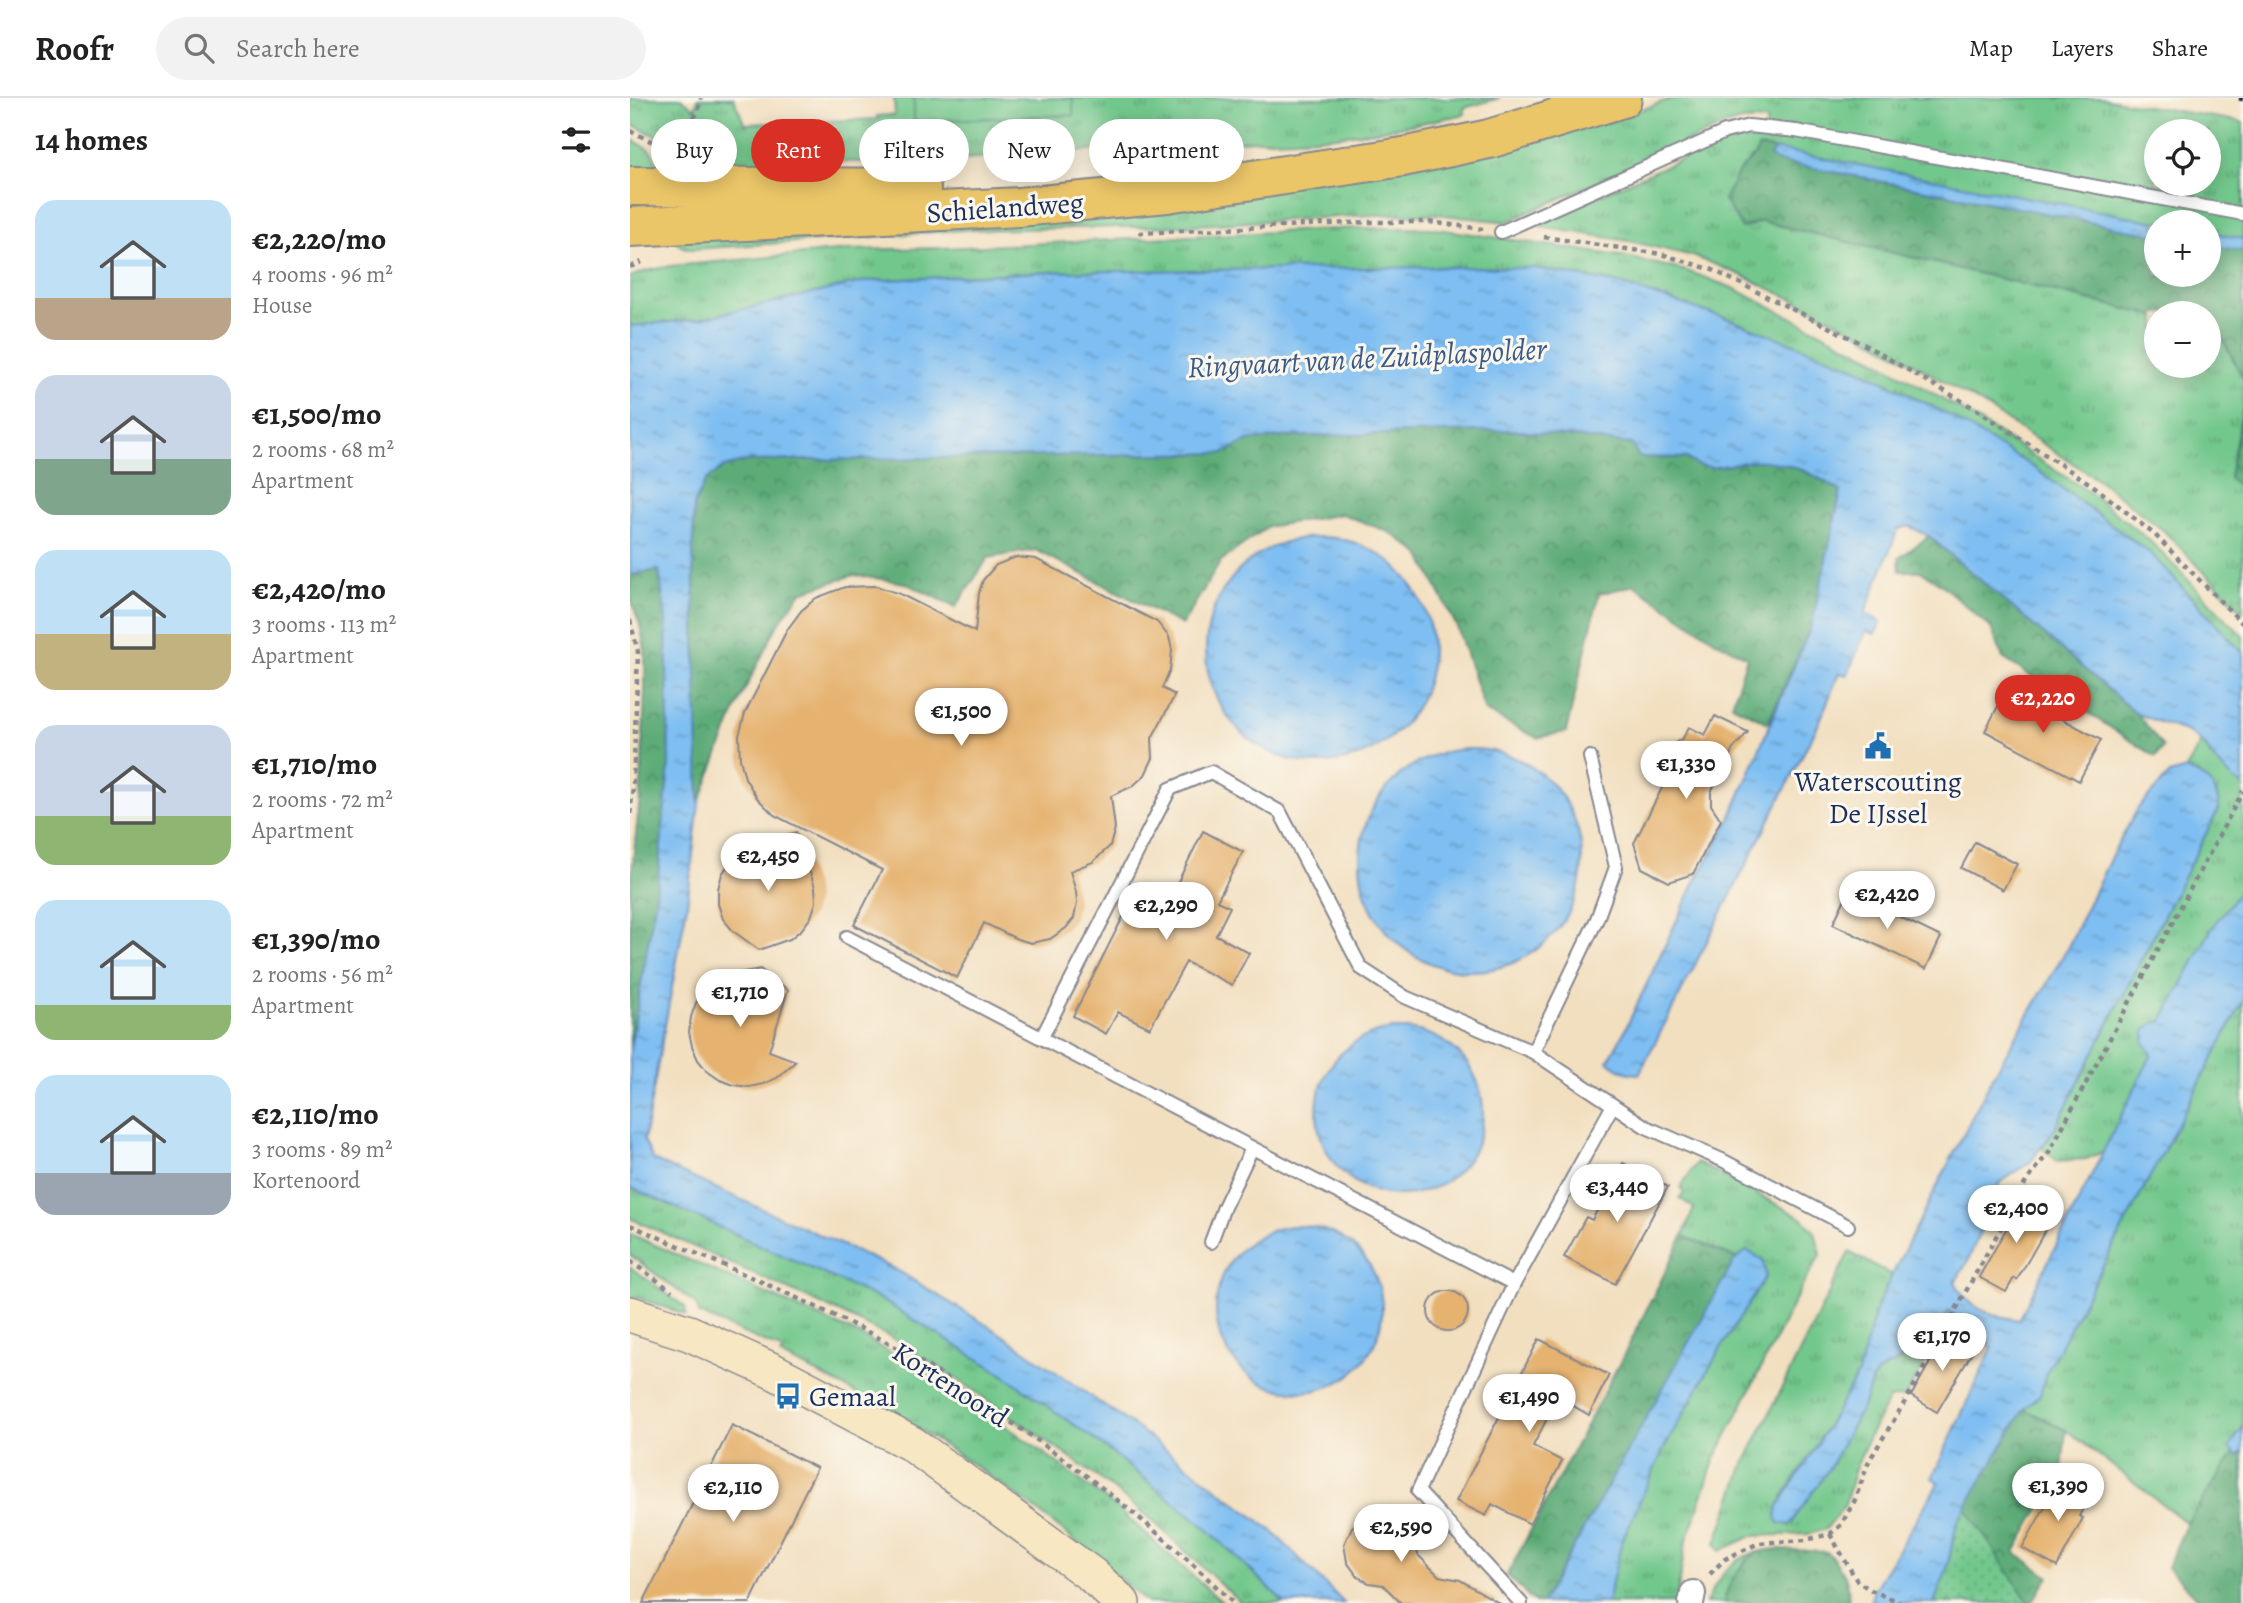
<!DOCTYPE html>
<meta charset="utf-8">
<style>
body{margin:0;font-family:Alegreya,serif;background:#f2f2f2;color:#222;height:100vh;display:flex;flex-direction:column;font-size:26px;white-space:nowrap}
*{box-sizing:border-box;margin:0}
p{font-size:23px;color:#767676}
.icon{flex:none;width:38px;height:38px;fill:none;stroke:currentColor;stroke-width:2;stroke-linecap:round;stroke-linejoin:round}
.map{position:relative;flex:1;overflow:hidden}
.side{display:flex;flex-direction:column;background:#fff;width:630px}
.side>*{flex:none}
.top-card{position:absolute;left:21px;top:21px;width:665px;height:63px;display:flex;gap:14px}
.fabs{position:absolute;left:1514px;top:21px;display:grid;gap:14px}
.fabs a{display:grid;place-items:center;width:77px;height:77px;border-radius:50%;background:#fff;box-shadow:0 4px 18px #0003;font-size:35px}
.price{position:absolute;translate:-50% -60px;padding:0 16px;border-radius:24px;background:#fff;color:#222;font-size:23px;line-height:46px;filter:drop-shadow(0 2px 4px #0008)}
.price::after{content:'';position:absolute;left:50%;top:42px;width:21px;height:16px;margin-left:-10px;background:inherit;clip-path:polygon(0 0,100% 0,50% 100%)}
.price.active{background:#d93025;color:#fff}
ul{padding:0;list-style:none}
li{display:flex;align-items:center;gap:21px;height:175px;padding:0 35px}
li span{display:grid;place-items:center;flex:none;width:196px;height:140px;border-radius:21px;color:#555}
li>.icon{margin-inline-start:auto}
span .icon{width:84px;height:84px;fill:#fffc;stroke-width:1}
li b{font-size:30px}
h2{display:flex;justify-content:space-between;align-items:center;height:84px;padding:0 35px;font-size:30px}
.pill{padding:0 24px;border-radius:32px;background:#fff;box-shadow:0 4px 18px #0003;font-size:24px;line-height:63px}
.pill.active{background:#d93025;color:#fff}
header{display:flex;align-items:center;gap:42px;box-sizing:border-box;height:98px;padding:0 35px;background:#fff;border-bottom:2px solid #e0e0e0}
header strong{font-size:33px}
nav{display:flex;gap:38px;margin-inline-start:auto;font-size:24px}
.search{width:490px;height:63px;background:#f2f2f2;display:flex;align-items:center;gap:18px;box-sizing:border-box;padding:0 24px;border-radius:38px;color:#767676;font-size:26px}
main{display:flex;flex:1;min-height:0}
.map>svg:first-child{display:block}
.grass{fill:url(#grass-tufts);stroke:#467b75;stroke-width:2;fill-rule:evenodd}
.forest{fill:url(#forest-crowns);stroke:#3c6e6b;stroke-width:2}
.park{fill:url(#park-dots);stroke:#467b75;stroke-width:2}
.pitch{fill:#72c78c;stroke:#467b75;stroke-width:2}
.water{fill:url(#water-ripples);stroke:#4c76a8;stroke-width:2}
.building{fill:#e5b26f}
.lines{fill:none;stroke-linecap:round;stroke-linejoin:round}
.lane-casing{stroke:#86878f;stroke-width:16}
.street-casing{stroke:#86878f;stroke-width:28}
.secondary-casing{stroke:#86878f;stroke-width:38}
.primary-casing{stroke:#86878f;stroke-width:42}
.path{stroke:#86878f;stroke-width:4.5;stroke-dasharray:5 5;stroke-linecap:butt}
.lane{stroke:#fff;stroke-width:12}
.street{stroke:#fff;stroke-width:24}
.secondary{stroke:#f7e8c3;stroke-width:35}
.primary{stroke:#ebc669;stroke-width:38}
.rail{stroke:#1b2f5e;stroke-width:5;stroke-dasharray:10 5;stroke-linecap:butt}
.labels{text-anchor:middle;stroke-width:6;stroke-linejoin:round;paint-order:stroke}
.street-label{font-size:28px;fill:#1b2f5e;stroke:#fbf7ec}
.poi-label{font-size:28px;fill:#1b2f5e;stroke:#fbf7ec}
.water-label{font-size:30px;font-style:italic;fill:#395a8a;stroke:#fbf7ec}
</style>
<header>
<strong>Roofr</strong>
<div class="search"><svg class="icon" aria-label="search" viewBox="0 0 24 24"><circle cx="10" cy="10" r="6"/><path d="M15 15l6 6"/></svg>Search here</div>
<nav><a>Map</a><a>Layers</a><a>Share</a></nav>
</header>
<main>
<section class="side">
<h2>14 homes<svg class="icon" aria-label="filters" viewBox="0 0 24 24"><path d="M4 7h16M4 17h16"/><circle cx="9" cy="7" r="2"/><circle cx="15" cy="17" r="2"/></svg></h2>
<ul>
<li><span style="background:linear-gradient(#bfe0f5 70%,#b9a48a 0)"><svg class="icon" aria-label="home" viewBox="0 0 24 24"><path d="M3 11l9-7 9 7M6 9v11h12V9"/></svg></span><div><b>€2,220/mo</b><p>4 rooms · 96 m²</p><p>House</p></div></li>
<li><span style="background:linear-gradient(#c9d6e8 60%,#7fa58c 0)"><svg class="icon" aria-label="home" viewBox="0 0 24 24"><path d="M3 11l9-7 9 7M6 9v11h12V9"/></svg></span><div><b>€1,500/mo</b><p>2 rooms · 68 m²</p><p>Apartment</p></div></li>
<li><span style="background:linear-gradient(#bfe0f5 60%,#c2b280 0)"><svg class="icon" aria-label="home" viewBox="0 0 24 24"><path d="M3 11l9-7 9 7M6 9v11h12V9"/></svg></span><div><b>€2,420/mo</b><p>3 rooms · 113 m²</p><p>Apartment</p></div></li>
<li><span style="background:linear-gradient(#c9d6e8 65%,#8fb573 0)"><svg class="icon" aria-label="home" viewBox="0 0 24 24"><path d="M3 11l9-7 9 7M6 9v11h12V9"/></svg></span><div><b>€1,710/mo</b><p>2 rooms · 72 m²</p><p>Apartment</p></div></li>
<li><span style="background:linear-gradient(#bfe0f5 75%,#8fb573 0)"><svg class="icon" aria-label="home" viewBox="0 0 24 24"><path d="M3 11l9-7 9 7M6 9v11h12V9"/></svg></span><div><b>€1,390/mo</b><p>2 rooms · 56 m²</p><p>Apartment</p></div></li>
<li><span style="background:linear-gradient(#bfe0f5 70%,#9aa5b1 0)"><svg class="icon" aria-label="home" viewBox="0 0 24 24"><path d="M3 11l9-7 9 7M6 9v11h12V9"/></svg></span><div><b>€2,110/mo</b><p>3 rooms · 89 m²</p><p>Kortenoord</p></div></li>
</ul>
</section>
<div class="map">
<svg width="1613" height="1505" viewBox="0 0 1613 1505">
<defs>
<pattern id="grass-tufts" width="24" height="20" patternUnits="userSpaceOnUse" patternTransform="scale(1.75)"><rect width="24" height="20" fill="#72c78c"/><path d="M3 7l-1-3M5 7V3M7 7l1-3M15 17l-1-3M17 17v-4M19 17l1-3" fill="none" stroke="#5da276"/></pattern>
<pattern id="forest-crowns" width="20" height="18" patternUnits="userSpaceOnUse" patternTransform="scale(1.75)"><rect width="20" height="18" fill="#5dac78"/><path d="M2 6a3 3 0 1 1 6 0M12 15a3 3 0 1 1 6 0" fill="none" stroke="#4c8c66"/></pattern>
<pattern id="park-dots" width="8" height="8" patternUnits="userSpaceOnUse" patternTransform="scale(1.75)"><rect width="8" height="8" fill="#72c78c"/><path d="M2 2h.1M6 6h.1" fill="none" stroke="#5da276" stroke-width="1.8" stroke-linecap="round"/></pattern>
<pattern id="water-ripples" width="26" height="14" patternUnits="userSpaceOnUse" patternTransform="scale(1.75)"><rect width="26" height="14" fill="#7ebef2"/><path d="M2 4q2-2 4 0t4 0M15 11q2-2 4 0t4 0" fill="none" stroke="#669bc7"/></pattern>
</defs>
<rect width="100%" height="100%" fill="#fbf7ec"/>
<filter id="ink" filterUnits="userSpaceOnUse"><feTurbulence type="fractalNoise" baseFrequency=".0143" numOctaves="2"/><feDisplacementMap in="SourceGraphic" scale="14" xChannelSelector="R" yChannelSelector="G"/><feConvolveMatrix kernelMatrix="1 2 1 2 8 2 1 2 1" color-interpolation-filters="sRGB"/></filter>
<filter id="wash" filterUnits="userSpaceOnUse"><feTurbulence type="fractalNoise" baseFrequency=".00686" numOctaves="4" result="noise"/><feDisplacementMap in="SourceGraphic" scale="28" xChannelSelector="R" yChannelSelector="G"/><feGaussianBlur stdDeviation="1.57" result="paint"/><feColorMatrix in="noise" values="0 0 0 0 0 0 0 0 0 0 0 0 0 0 0 0 0 1.4 0 .05"/><feComposite in="paint" operator="in"/></filter>
<g filter="url(#wash)">
<rect width="100%" height="100%" fill="#f2dfc0"/>
<!-- grass -->
<g class="grass">
<path d="M0,0h51l14,11 3,-11h36c2,10 8,16 10,26l134,-5 -1,-3 18,-1 -1,-17h20v23l159,-6v-17h427l-36,10 1,6c-69,15 -138,27 -209,26l-357,23 -76,-2 -56,4 -3,5 -90,8c-5,-39 -10,-39 -44,-54z"/>
<path d="M1043,0h429l141,24v117l-34,-7 -1,-10h-52l-85,-16 -316,-51 -16,16 3,57 19,-7 395,95v50h52l1,-37 10,3 24,46v30l-14,69 14,13v122l-79,-81 -64,-50 -120,-78 -93,-55 -72,-38 -76,-36 -46,-18 -64,-15 -88,-14 2,-7 186,-82 18,-5h18l2,-13 -25,1 -19,5 -216,96 -72,-8 -64,1 -191,11 -215,4 -272,19c-9,-1 -14,-2 -19,-11l934,-116zM1526,33h52v53h-52z"/>
<path d="M0,41c22,10 28,14 29,40l-29,-5z"/>
<polygon points="728,130 801,130 997,159 1057,173 1103,190 1246,262 1341,318 1459,394 1519,442 1613,538 1613,555 1520,455 1403,369 1313,314 1236,274 1101,222 990,186 904,170 410,174 237,183 69,221 0,228 0,179 16,173 41,168 219,152 313,150"/>
<path d="M1571,644l33,38 9,6v102l-30,38 -51,95 -9,2 -9,19 8,12 -47,97 -19,8 -29,2 -15,-13 12,-18 165,-322c-2,-24 -11,-30 -33,-39z"/>
<polygon points="1613,903 1613,1329 1600,1350 1605,1354 1557,1425 1436,1332 1394,1311 1410,1297 1416,1275"/>
<polygon points="1067,1064 1172,1120 1185,1134 1191,1156 1171,1190 1084,1363 1055,1448 1046,1505 977,1505 992,1442 1034,1350 1089,1253 1136,1178 1133,1162 1117,1153 1106,1160 1053,1138 1064,1110 1049,1100 1055,1095 1050,1090"/>
<polygon points="0,1089 248,1200 371,1275 467,1343 574,1428 655,1505 611,1505 523,1423 469,1380 330,1283 260,1239 211,1215 0,1120"/>
<path d="M0,1136l228,100 66,38 55,35 80,57 60,46 104,93h-76c-109,-100 -233,-186 -367,-248l3,-5 -84,-36 -3,-10 -66,-49z"/>
<polygon points="1219,1154 1262,1177 1247,1209 1228,1276 1183,1353 1154,1397 1148,1409 1146,1418 1160,1427 1200,1369 1235,1303 1242,1282 1248,1274 1281,1256 1301,1238 1319,1212 1325,1219 1305,1248 1275,1299 1259,1301 1239,1338 1224,1374 1215,1407 1196,1431 1179,1436 1122,1438 1090,1453 1086,1445 1113,1369"/>
<polygon points="0,1169 55,1209 56,1217 0,1197"/>
<path d="M1126,1454c-14,13 -29,32 -32,51h-18c12,-25 22,-42 50,-51z"/>
</g>
<!-- forest -->
<g class="forest">
<polygon points="1129,49 1145,51 1140,58 1147,63 1526,137 1526,177 1578,177 1579,147 1613,153 1613,280 1589,234 1579,231 1578,215 1526,215 1526,218 1131,123 1112,130 1094,102 1109,73 1125,57"/>
<polygon points="1613,310 1613,392 1599,380"/>
<path d="M882,332l121,14 6,13 48,1c18,18 46,4 68,3 31,-2 60,15 86,30l-29,133 -44,99 -36,-18 15,-48 -30,-15 -83,-57 -35,9 -33,138 -29,6 -52,-27 -28,-84 -37,-73 -31,-22 -47,-18 -75,13 -46,34 -39,64 -146,-75 -48,8 -32,49 -51,-24 -51,-8 -53,17 -24,34 -37,73 -41,104 -6,-254 1,-45 12,-24 18,-13 23,-6 476,-8 23,-12 33,-4z"/>
<polygon points="1299,438 1507,616 1533,649 1526,659 1373,560 1361,530 1312,487 1290,473 1270,473 1269,460"/>
<polygon points="29,472 36,522 39,667 26,799 0,951 0,790 11,689 15,590 15,552 10,527 0,499 0,477"/>
<polygon points="1053,1138 1106,1160 912,1505 905,1505 877,1477 995,1255"/>
<polygon points="1394,1311 1436,1332 1432,1372 1385,1454 1419,1479 1401,1505 1399,1505 1335,1409"/>
<polygon points="1613,1352 1613,1505 1569,1505 1566,1498 1537,1469 1557,1425 1605,1354 1609,1357"/>
<path d="M1147,1451l50,3c15,16 24,29 21,51h-124c2,-16 17,-40 30,-49 6,-4 16,-4 23,-5z"/>
</g>
<!-- park -->
<polygon class="park" points="1335,1409 1399,1505 1304,1505 1317,1470 1327,1424"/>
<!-- pitch -->
<polygon class="pitch" points="284,0 443,0 443,17 284,23"/>
<!-- water -->
<g class="water">
<polygon points="1145,51 1526,124 1526,137 1147,63 1140,58"/>
<polygon points="1579,134 1613,141 1613,153 1579,147"/>
<path d="M818,169l86,1 86,16 111,36 135,52 77,40 90,55 117,86 93,100v133l-9,-6 -19,-19 -10,-16 -17,-13 -51,-18 -208,-178 -20,-10 -11,3 -33,84 16,9 -6,12 -9,-3 -19,44 -8,-2 -19,48 -181,353c-13,0 -21,-5 -31,-13l16,-29 71,-150 34,-61 83,-197 29,-133c-17,-10 -35,-22 -54,-26 -10,-2 -22,-5 -32,-4 -23,1 -50,15 -68,-3l-48,-1 -7,-13 -120,-14 -233,7 -32,4 -24,12 -476,8 -23,6 -18,13 -12,24 -1,45 6,254 -12,102 -43,235 9,20 240,108 105,64 143,99 130,99 73,73h-59l-81,-77 -107,-85 -96,-68 -123,-75 -248,-111v-138l26,-152 13,-132 -3,-145 -7,-50 -29,5v-249l69,-7 168,-38 173,-9z"/>
<circle cx="689" cy="552" r="113"/>
<circle cx="841" cy="762" r="111"/>
<path d="M1556,671c22,9 31,16 33,39l-165,322 -24,32 -30,21 -33,80 -12,19c14,29 35,33 64,38l133,-266 -8,-12v-11l9,-8 9,-2 51,-95 30,-38v113l-197,372 -6,22 -16,14 -67,113 -10,46 -13,35h-64l4,-13 65,-108 -7,-4 60,-130 -17,-18 -26,-19 -18,25 -20,18 -33,18 -6,8 -7,21 -35,66 -40,58 -11,-2 -3,-7 2,-9 35,-56 45,-77 19,-67 15,-32 100,-197 76,-131 43,-90 27,-49 32,-34z"/>
<circle cx="770" cy="1014" r="83"/>
<circle cx="669" cy="1211" r="83"/>
<polygon points="1117,1153 1133,1162 1136,1178 1089,1253 1034,1350 992,1442 977,1505 912,1505 1106,1160"/>
<polygon points="1613,1329 1613,1352 1609,1358 1599,1350"/>
</g>
<g id="blocks">
<!-- building -->
<g class="building">
<polygon points="386,459 406,461 527,524 539,539 542,552 540,572 532,590 545,597 522,640 523,660 515,677 503,688 481,698 485,730 480,748 463,764 440,773 446,794 447,805 444,820 436,830 420,841 401,845 387,841 354,825 327,880 224,827 252,772 144,717 127,700 115,680 110,661 109,638 115,615 157,532 171,513 186,500 215,489 246,488 270,496 345,534 349,495 353,482 366,467"/>
<polygon points="1377,591 1471,642 1449,683 1355,633"/>
<polygon points="1085,618 1118,634 1103,651 1081,694 1081,707 1091,722 1063,776 1039,784 1012,770 1004,745 1034,686 1022,666 1030,661 1027,656 1053,640 1059,629 1075,637"/>
<polygon points="573,733 613,754 587,803 600,809 586,837 619,855 602,887 556,864 520,930 488,914 476,936 443,918 509,787 539,802"/>
<polygon points="166,734 185,789 186,804 181,819 172,831 160,841 129,852 103,833 93,821 88,806 88,791 92,776 101,763 113,754"/>
<polygon points="1345,744 1387,766 1373,792 1331,770"/>
<polygon points="1218,794 1311,839 1296,871 1203,826"/>
<polygon points="130,871 158,892 139,953 166,963 147,980 133,986 119,989 104,987 90,982 77,973 68,962 62,948 59,934 61,919 66,905 74,893 86,883 99,877"/>
<polygon points="993,1065 1038,1089 985,1186 934,1159 956,1119 962,1122"/>
<polygon points="1394,1099 1421,1114 1416,1122 1420,1124 1387,1182 1384,1180 1376,1194 1349,1179"/>
<circle cx="818" cy="1213" r="20"/>
<polygon points="1316,1236 1343,1253 1307,1314 1281,1298"/>
<polygon points="909,1241 979,1277 959,1317 928,1299 903,1348 932,1363 900,1426 862,1406 856,1418 826,1403"/>
<polygon points="102,1327 187,1370 120,1505 13,1505"/>
<polygon points="1431,1380 1462,1394 1449,1418 1453,1420 1427,1469 1392,1450"/>
<polygon points="743,1415 762,1417 773,1423 784,1438 788,1457 809,1478 830,1482 869,1505 771,1505 753,1487 739,1485 728,1479 717,1464 714,1446 722,1429 732,1420"/>
</g>
</g>
</g>
<g filter="url(#ink)">
<use href="#blocks" fill-opacity="0" stroke="#86878f" stroke-width="2"/>
<g class="lines">
<!-- lane casing -->
<g class="lane-casing">
<g id="lane">
<polyline points="871,134 1095,34 1119,28 1166,33 1613,116"/>
<polyline points="217,839 884,1186"/>
<polyline points="412,939 540,691 581,674 650,714 731,870 775,899 903,954 1016,1029 1092,1062 1218,1128"/>
<polyline points="903,954 967,821 986,769 960,659"/>
<polyline points="581,1144 594,1109 622,1050"/>
<polyline points="891,1505 788,1393 884,1186 983,1007"/>
</g>
</g>
<!-- street casing -->
<g class="street-casing">
<polyline id="street" points="1061,1505 1063,1495"/>
</g>
<!-- secondary casing -->
<g class="secondary-casing">
<polyline id="secondary" points="0,1216 59,1235 143,1273 282,1346 462,1477 492,1505"/>
</g>
<!-- primary casing -->
<g class="primary-casing">
<g id="primary">
<polyline points="0,88 291,90"/>
<polyline points="0,129 389,109 537,95 773,59 859,41 992,0"/>
</g>
</g>
<!-- path -->
<g class="path">
<polyline points="0,33 23,44 31,54"/>
<polyline points="44,55 68,13 71,0"/>
<polyline points="509,135 738,124 799,124 853,131"/>
<polyline points="914,139 1031,156 1083,172 1235,247 1344,310 1465,389 1525,437 1613,526"/>
<polyline points="0,169 12,164"/>
<polyline points="0,522 8,554 3,689 0,718"/>
<path d="M0,1127c84,36 170,72 251,114 39,21 76,46 112,71 86,57 167,120 240,193"/>
<polyline points="0,1163 42,1193"/>
<polyline points="1200,1436 1227,1483 1241,1492 1271,1505"/>
<polyline points="1080,1476 1095,1461 1129,1445 1176,1442 1200,1436 1211,1427 1224,1404 1239,1363 1279,1297 1396,1084 1419,1054 1613,693"/>
</g>
<!-- lane -->
<use href="#lane" class="lane"/>
<!-- street -->
<use href="#street" class="street"/>
<!-- secondary -->
<use href="#secondary" class="secondary"/>
<!-- primary -->
<use href="#primary" class="primary"/>
<!-- rail -->
<polyline class="rail" points="1609,0 1613,1"/>
</g>
</g>
<!-- icons -->
<defs>
<g id="civic-bare" transform="scale(2.1)"><path d="M-.6-6.5H3V-4.5H.6V-3L4-1V1h2V6H-6V1h2V-1L-.6-3ZM-1.2 2.5V6h2.4V2.5Z" fill="#1f6fb2" stroke="#fbf7ec" stroke-width="2.5" paint-order="stroke"/></g>
<g id="bus-bare" transform="scale(2.1)"><path d="M-5-6H5V4H4V6H2V4H-2V6H-4V4H-5ZM-3.5-4V0h7V-4ZM-3.5 1.2v1.5H-2V1.2ZM2 1.2v1.5H3.5V1.2Z" fill="#1f6fb2" stroke="#fbf7ec" stroke-width="2.5" paint-order="stroke"/></g>
</defs>
<g fill-rule="evenodd">
<use href="#civic-bare" x="1248" y="648"/>
<use href="#bus-bare" x="158" y="1298"/>
</g>
<g class="labels">
<!-- street labels -->
<g class="street-label">
<text transform="translate(375 109) rotate(-4)" y="10">Schielandweg</text>
<text transform="translate(321 1286) rotate(33)" y="10">Kortenoord</text>
</g>
<!-- poi labels -->
<g class="poi-label">
<text x="1248" y="693">Waterscouting<tspan x="1248" dy="32">De IJssel</tspan></text>
<text x="179" y="1308" text-anchor="start">Gemaal</text>
</g>
<!-- water labels -->
<g class="water-label">
<text transform="translate(737 260) rotate(-3)" y="10">Ringvaart van de Zuidplaspolder</text>
</g>
</g>
</svg>
<div class="fabs">
<a><svg class="icon" aria-label="locate" viewBox="0 0 24 24"><circle cx="12" cy="12" r="6"/><path d="M12 2v4M12 18v4M2 12h4M18 12h4"/></svg></a>
<a>+</a>
<a>−</a>
</div>
<b class="price active" style="left:1413px;top:637px">€2,220</b>
<b class="price" style="left:331px;top:650px">€1,500</b>
<b class="price" style="left:1056px;top:703px">€1,330</b>
<b class="price" style="left:138px;top:795px">€2,450</b>
<b class="price" style="left:1257px;top:833px">€2,420</b>
<b class="price" style="left:536px;top:844px">€2,290</b>
<b class="price" style="left:110px;top:931px">€1,710</b>
<b class="price" style="left:987px;top:1126px">€3,440</b>
<b class="price" style="left:1386px;top:1147px">€2,400</b>
<b class="price" style="left:1312px;top:1275px">€1,170</b>
<b class="price" style="left:899px;top:1336px">€1,490</b>
<b class="price" style="left:1428px;top:1425px">€1,390</b>
<b class="price" style="left:103px;top:1426px">€2,110</b>
<b class="price" style="left:771px;top:1466px">€2,590</b>
<div class="top-card">
<a class="pill">Buy</a>
<a class="pill active">Rent</a>
<a class="pill">Filters</a>
<a class="pill">New</a>
<a class="pill">Apartment</a>
</div>
</div>
</main>
